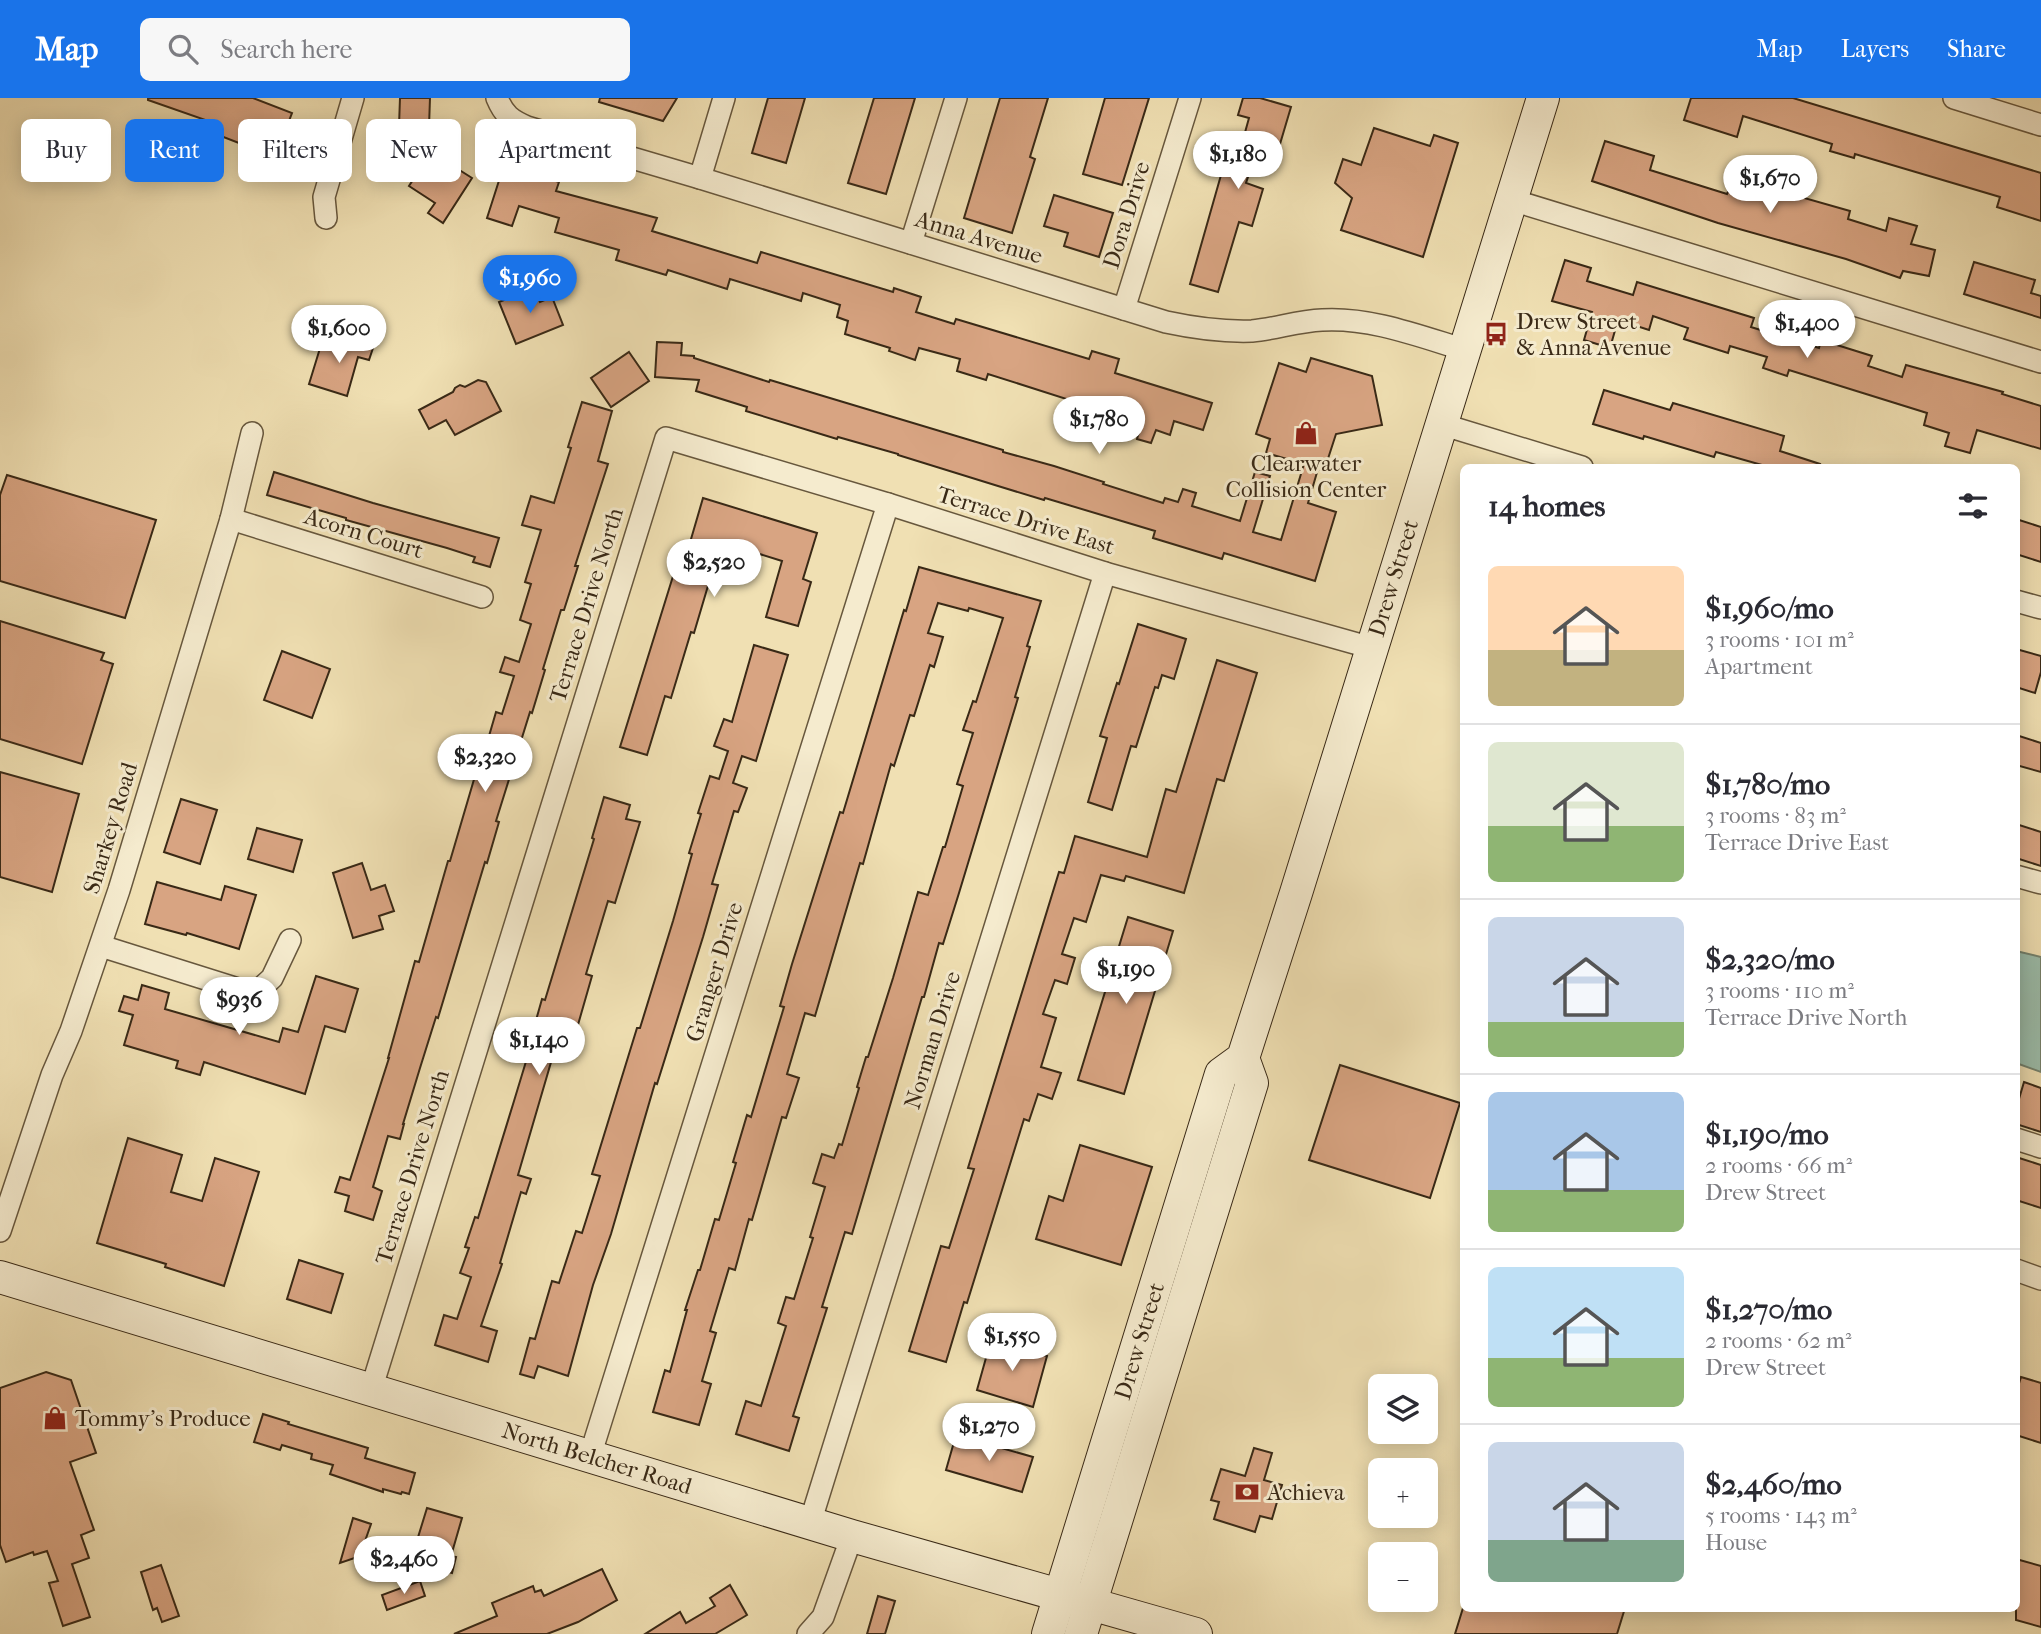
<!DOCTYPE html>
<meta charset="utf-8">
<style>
body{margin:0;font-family:"IM FELL French Canon",serif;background:#f7f7f7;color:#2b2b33;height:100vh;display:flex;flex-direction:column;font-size:26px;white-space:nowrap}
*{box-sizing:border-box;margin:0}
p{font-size:23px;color:#7c7c81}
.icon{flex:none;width:38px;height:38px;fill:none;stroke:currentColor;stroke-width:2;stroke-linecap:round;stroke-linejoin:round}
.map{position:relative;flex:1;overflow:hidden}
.drawer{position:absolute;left:1460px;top:366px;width:560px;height:1148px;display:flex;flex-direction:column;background:#fff;border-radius:10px;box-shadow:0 4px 18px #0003}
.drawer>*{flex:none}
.top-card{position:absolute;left:21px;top:21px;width:665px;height:63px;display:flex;gap:14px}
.fabs{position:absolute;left:1368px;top:1276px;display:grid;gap:14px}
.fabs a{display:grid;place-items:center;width:70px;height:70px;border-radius:10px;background:#fff;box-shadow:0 4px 18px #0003;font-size:35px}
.price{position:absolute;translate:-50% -60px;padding:0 16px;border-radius:24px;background:#fff;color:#222;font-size:23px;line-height:46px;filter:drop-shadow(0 2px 4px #0008)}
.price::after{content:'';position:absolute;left:50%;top:42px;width:21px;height:16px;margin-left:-10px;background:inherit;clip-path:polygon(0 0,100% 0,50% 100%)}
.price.on{background:#1a73e8;color:#fff}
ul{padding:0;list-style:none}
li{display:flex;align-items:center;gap:21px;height:175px;padding:0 28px}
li+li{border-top:2px solid #e1e1e2}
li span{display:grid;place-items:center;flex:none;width:196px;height:140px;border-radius:10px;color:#555}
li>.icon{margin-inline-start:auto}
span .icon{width:84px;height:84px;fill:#fffc;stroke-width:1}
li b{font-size:30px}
h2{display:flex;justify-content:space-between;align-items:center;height:84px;padding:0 28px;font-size:30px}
.chip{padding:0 24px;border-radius:10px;background:#fff;box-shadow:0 4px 18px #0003;font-size:24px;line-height:63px}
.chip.on{background:#1a73e8;color:#fff}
header{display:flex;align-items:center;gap:42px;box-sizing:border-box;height:98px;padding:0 35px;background:#1a73e8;color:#fff}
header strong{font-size:33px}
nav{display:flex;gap:38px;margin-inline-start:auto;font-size:24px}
.search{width:490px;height:63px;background:#f7f7f7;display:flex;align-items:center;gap:18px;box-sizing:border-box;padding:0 24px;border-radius:10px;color:#7c7c81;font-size:26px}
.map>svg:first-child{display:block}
.water{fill:#9abdab;stroke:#73826f;stroke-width:2}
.building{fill:#d8a482;stroke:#392916;stroke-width:2}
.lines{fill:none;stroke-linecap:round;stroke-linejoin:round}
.minor-casing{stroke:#67573d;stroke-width:24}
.secondary-casing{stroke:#392916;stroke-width:34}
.minor{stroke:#f5ebce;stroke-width:21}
.secondary{stroke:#f5ebce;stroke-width:32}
.labels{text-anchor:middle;stroke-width:6;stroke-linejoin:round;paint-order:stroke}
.street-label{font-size:23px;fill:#392916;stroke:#f5ebce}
.poi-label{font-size:23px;fill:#392916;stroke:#f5ebce;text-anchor:start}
</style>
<header>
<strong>Map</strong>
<div class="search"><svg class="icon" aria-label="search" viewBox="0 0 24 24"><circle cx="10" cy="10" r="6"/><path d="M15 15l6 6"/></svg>Search here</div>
<nav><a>Map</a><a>Layers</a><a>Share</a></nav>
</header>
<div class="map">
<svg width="2041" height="1536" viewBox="0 0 2041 1536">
<rect width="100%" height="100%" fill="#f0e0b3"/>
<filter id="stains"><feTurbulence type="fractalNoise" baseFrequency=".00286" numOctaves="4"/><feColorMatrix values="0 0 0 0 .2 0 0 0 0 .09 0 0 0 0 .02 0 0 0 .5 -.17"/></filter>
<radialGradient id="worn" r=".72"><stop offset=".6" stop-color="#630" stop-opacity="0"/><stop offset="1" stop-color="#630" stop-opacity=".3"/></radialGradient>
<!-- water -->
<polygon class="water" points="2016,853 2041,859 2041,974 2016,965"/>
<!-- building -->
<g class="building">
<polygon points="148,0 253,0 292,15 275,59 213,35 217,26 148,2"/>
<polygon points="400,0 430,0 429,29 399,28"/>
<polygon points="600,0 677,0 663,23 599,4"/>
<polygon points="768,0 805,0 786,65 752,55"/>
<polygon points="874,0 915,0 886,96 848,85"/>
<polygon points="1000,0 1048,0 1030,59 1035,61 1012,135 964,120"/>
<polygon points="1105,0 1149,0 1122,87 1083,76"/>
<polygon points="1243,0 1260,0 1291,9 1280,46 1266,42 1261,60 1255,58 1246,85 1263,91 1252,128 1239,124 1218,194 1190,186 1225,63 1236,67 1249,20 1238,17"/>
<polygon points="1691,0 1793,0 2041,75 2041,123 1997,109 2000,99 1855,56 1854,60 1830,53 1832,46 1743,18 1737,39 1684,22"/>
<polygon points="1374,30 1430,48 1434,37 1458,45 1423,159 1341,132 1352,100 1335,85 1343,61 1361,67"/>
<polygon points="1605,43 1654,58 1650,72 1727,96 1730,89 1758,98 1762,86 1776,90 1776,92 1850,113 1848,121 1886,133 1889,120 1917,128 1911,146 1935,152 1929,178 1903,173 1900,180 1846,161 1718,125 1592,83"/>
<polygon points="431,54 472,80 443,125 428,115 435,105 409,88"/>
<polygon points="504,67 559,84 556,93 657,120 652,133 685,143 757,165 761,154 893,194 894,190 921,199 916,214 954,226 956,221 1089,261 1092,253 1119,261 1115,275 1212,305 1203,332 1174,323 1170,337 1156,332 1151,345 1137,341 1141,327 1075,306 1076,304 988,276 986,282 957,273 960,261 919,250 915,262 889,253 890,250 845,236 848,223 837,219 840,207 803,195 801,203 730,181 727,191 668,172 666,177 616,162 619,152 555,134 559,120 519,108 512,128 487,120"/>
<polygon points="1054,97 1113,115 1099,159 1064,148 1068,135 1044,128"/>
<polygon points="1565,162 1591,170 1587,183 1633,197 1637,184 1754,220 1751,229 1819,250 1821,242 1872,258 1868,268 1902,279 1906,267 2003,294 2002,296 2041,308 2041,351 1977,332 1970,355 1945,348 1949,335 1924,327 1927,315 1789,272 1787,278 1763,270 1767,259 1730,248 1728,255 1684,241 1688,230 1653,218 1649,232 1618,222 1610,250 1584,242 1592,214 1552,203"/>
<polygon points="1974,164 2035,182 2031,195 2041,198 2041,220 1964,196"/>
<polygon points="534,190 540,204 552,199 563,227 516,246 499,204"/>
<polygon points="343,238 374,247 369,262 358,259 347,298 309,286 321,247 339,253"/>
<polygon points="657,244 682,245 681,257 694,258 694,260 769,284 770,282 1003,352 1003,354 1054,368 1104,384 1103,386 1163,405 1165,400 1178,404 1183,391 1196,395 1192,408 1240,423 1255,374 1270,378 1253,434 1281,442 1304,366 1266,355 1270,341 1256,336 1279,265 1306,274 1311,260 1372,278 1382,327 1336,336 1324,373 1318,371 1308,405 1336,414 1315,483 1224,455 1222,461 1153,440 1155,433 1045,400 1044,402 998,388 898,357 898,356 838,339 837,341 746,313 747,309 696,293 699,282 655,279"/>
<polygon points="629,254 649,283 611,309 591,280"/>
<polygon points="478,282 486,284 501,313 455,337 446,322 429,331 419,312 453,294 455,290 460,287 465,289"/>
<polygon points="1604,292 1670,312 1673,305 1784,338 1780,353 1820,366 1819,369 1769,369 1716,354 1714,359 1644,338 1643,341 1593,326"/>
<polygon points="582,304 612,313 598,363 608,366 575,468 578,468 564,512 561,512 543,571 545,572 532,615 530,614 496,723 499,724 487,765 485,764 438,920 436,919 420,970 403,1026 404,1026 400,1041 388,1038 373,1089 382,1093 373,1122 345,1113 349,1098 335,1094 340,1079 350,1082 389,960 388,960 415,863 419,864 448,763 450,763 480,661 482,662 496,614 502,616 514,578 500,574 505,559 519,564 531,526 520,522 531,486 525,484 541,432 522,427 531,398 554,405 571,350 568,349"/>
<polygon points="274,374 373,405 499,440 490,469 473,464 475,459 447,450 346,422 346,420 267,397"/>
<polygon points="7,377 156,422 125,520 0,483 0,397"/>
<polygon points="703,400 817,435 803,481 811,484 798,528 766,519 782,463 721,444 694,535 691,534 671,600 665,598 647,657 620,649 683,446 689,448"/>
<polygon points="2016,421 2041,429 2041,464 2016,456"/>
<polygon points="919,469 1041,503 1027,548 1030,549 1015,599 1018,600 959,795 943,846 939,845 924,899 922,899 852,1136 845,1134 822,1209 827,1210 793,1318 799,1320 789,1353 736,1336 746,1303 761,1308 786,1228 778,1225 786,1199 794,1201 813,1140 810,1139 825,1089 813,1085 822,1056 834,1060 839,1046 842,1047 859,990 857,989 866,959 868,959 893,880 918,794 928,797 943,749 945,749 963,688 957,686 973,635 963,632 973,603 976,604 1003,520 969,510 968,513 938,505 928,535 943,539 934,569 930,567 914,618 910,617 894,668 891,666 863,766 860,765 815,918 805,915 787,976 799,980 786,1020 782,1019 752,1122 749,1121 735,1172 729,1170 710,1233 716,1235 702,1283 711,1286 699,1327 653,1314 665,1272 670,1274 687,1212 685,1212 698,1172 700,1172 715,1121 719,1122 736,1065 733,1064 747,1017 751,1019 784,909 780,908 792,866 840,714 843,715 904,512 906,513"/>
<polygon points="0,523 104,555 101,562 113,566 82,666 0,641"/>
<polygon points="1138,526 1186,541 1174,581 1162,577 1158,590 1155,589 1136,649 1131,648 1112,712 1088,704 1107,640 1100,638 1117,585 1119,586"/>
<polygon points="754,547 788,557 756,663 742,658 733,685 747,690 738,714 734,713 712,786 718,787 703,839 657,986 655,985 611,1136 593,1187 568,1278 538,1268 534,1280 520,1276 530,1240 535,1241 552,1183 559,1185 576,1133 582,1135 600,1078 592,1076 637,930 640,930 673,823 692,756 689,755 701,716 698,715 710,678 719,681 728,653 714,648 724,621 732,624"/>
<polygon points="2016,551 2041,558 2041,574 2035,595 2016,589"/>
<polygon points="282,553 330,571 312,620 264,602"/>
<polygon points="1217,562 1257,575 1224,683 1217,681 1184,795 1126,778 1124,783 1101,777 1086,824 1074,820 1062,856 1075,860 1067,886 1055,882 1043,916 1056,920 1041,969 1061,975 1052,1001 1038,996 1029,1023 1024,1021 967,1205 964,1204 946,1264 909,1253 941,1148 949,1150 974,1071 968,1070 1059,774 1064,775 1075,738 1147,759 1166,691 1176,694"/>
<polygon points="2016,637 2041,645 2041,674 2016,667"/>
<polygon points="0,674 79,696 52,794 0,779"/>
<polygon points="604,699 630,707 626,721 640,724 615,805 608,803 586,876 592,878 569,958 554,954 518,1077 531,1081 526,1096 521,1094 500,1165 502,1166 481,1228 497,1233 488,1264 435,1247 444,1217 457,1221 471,1179 460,1175 469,1150 465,1149 475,1119 478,1120 514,1003 531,947 529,947 542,901 545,902 594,741 592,740"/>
<polygon points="181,701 217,712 200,766 164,754"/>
<polygon points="2016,726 2041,734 2041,768 2016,760"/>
<polygon points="257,730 302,742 293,774 248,761"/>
<polygon points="362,765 371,792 385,787 394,813 379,818 383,831 353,840 333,775"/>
<polygon points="157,784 221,802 225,788 256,797 239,851 187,835 186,837 145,826"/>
<polygon points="1128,819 1173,833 1124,996 1078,982"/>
<polygon points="316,878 358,891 345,934 325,928 305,996 204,964 200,977 176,970 178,963 124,947 133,917 119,913 124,898 138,902 142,887 169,895 165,911 279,944 283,930 298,934"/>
<polygon points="1340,967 1460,1005 1430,1100 1309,1062"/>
<polygon points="2024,984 2041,990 2041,1034 2016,1026 2016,1011"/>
<polygon points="128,1040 182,1057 171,1094 202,1103 215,1060 259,1074 224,1188 165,1169 166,1166 97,1145"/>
<polygon points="1080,1047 1152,1069 1121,1167 1036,1141 1049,1098 1063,1103"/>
<polygon points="2016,1059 2041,1067 2041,1110 2016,1102"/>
<polygon points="299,1162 343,1176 331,1215 287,1201"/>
<polygon points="991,1242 1047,1258 1033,1309 977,1292"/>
<polygon points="46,1274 71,1282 96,1355 70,1364 94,1432 81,1437 89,1460 72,1466 90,1519 63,1528 49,1485 58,1483 47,1453 34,1457 33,1454 6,1464 0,1447 0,1290"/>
<polygon points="2021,1279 2041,1285 2041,1345 2016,1337 2016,1295"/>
<polygon points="263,1316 289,1324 288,1326 368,1350 365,1360 415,1375 409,1396 402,1394 401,1396 383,1391 383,1394 330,1376 333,1367 311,1361 312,1356 282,1347 280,1352 254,1344"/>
<polygon points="956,1337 1033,1359 1022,1394 946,1372"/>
<polygon points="1254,1350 1272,1355 1264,1382 1282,1387 1272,1421 1260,1418 1255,1434 1214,1421 1219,1404 1211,1402 1221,1371 1245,1378"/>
<polygon points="427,1410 462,1420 451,1458 456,1459 452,1475 408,1462 413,1448 415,1449"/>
<polygon points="353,1420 371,1426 364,1446 381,1451 340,1465"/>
<polygon points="2016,1461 2041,1468 2041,1529 2016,1522"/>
<polygon points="161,1467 179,1518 162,1524 157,1510 153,1512 141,1474"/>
<polygon points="602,1471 617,1502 578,1524 547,1536 454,1536 497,1518 492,1505 533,1488 535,1494 541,1492 544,1498"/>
<polygon points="420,1483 425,1498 387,1512 382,1497"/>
<polygon points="730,1487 747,1517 715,1536 645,1536 680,1514 686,1525 715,1508 710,1500"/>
<polygon points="878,1498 895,1503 885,1536 867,1536"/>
<polygon points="1463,1510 1625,1510 1617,1536 1455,1536"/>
</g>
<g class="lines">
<!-- minor casing -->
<g class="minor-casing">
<g id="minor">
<path d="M497,0c7,17 14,22 30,29l173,51 466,144c28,6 57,10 86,9 23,-2 46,-10 70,-11 48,-3 97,16 143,30"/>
<polyline points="1954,0 2041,27"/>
<polyline points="700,80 724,0"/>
<polyline points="1512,102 2041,264"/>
<polyline points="326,120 324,99 353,0"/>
<polyline points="911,145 956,0"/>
<polyline points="1124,211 1190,0"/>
<polyline points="1441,326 1582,369"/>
<polyline points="231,421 482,499"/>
<polyline points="2016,503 2041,510"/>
<polyline points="2016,778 2041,785"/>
<polyline points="101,848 241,892 259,892 272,880 290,842"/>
<polyline points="2016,1041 2041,1049"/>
<polyline points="0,1133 52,977 71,933 119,792 231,421 252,335"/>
<polyline points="2016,1172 2041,1181"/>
<polyline points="371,1292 666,340 888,406 1105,475 1372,550"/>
<polyline points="590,1358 888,406"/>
<polyline points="810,1425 1105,475"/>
<polyline points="808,1536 823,1519 852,1438"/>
</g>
</g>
<!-- secondary casing -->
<g class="secondary-casing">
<g id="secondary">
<polyline points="0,1179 852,1438 1196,1536"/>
<polyline points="1048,1536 1221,976 1243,960 1296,795 1543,0"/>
<polyline points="1081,1536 1252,985 1243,960"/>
</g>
</g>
<!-- minor -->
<use href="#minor" class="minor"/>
<!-- secondary -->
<use href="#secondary" class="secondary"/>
</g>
<!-- icons -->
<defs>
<g id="bus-bare" transform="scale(1.89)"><path d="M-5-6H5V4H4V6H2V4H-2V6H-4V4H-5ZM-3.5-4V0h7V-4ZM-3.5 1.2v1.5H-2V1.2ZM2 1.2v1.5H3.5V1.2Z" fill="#8f2418" stroke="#f5ebce" stroke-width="2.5" paint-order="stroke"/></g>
<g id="shop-bare" transform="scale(1.89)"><path d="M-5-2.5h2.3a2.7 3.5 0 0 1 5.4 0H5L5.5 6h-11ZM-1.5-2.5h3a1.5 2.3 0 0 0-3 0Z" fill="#8f2418" stroke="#f5ebce" stroke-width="2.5" paint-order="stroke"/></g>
<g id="bank-bare" transform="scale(1.89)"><path d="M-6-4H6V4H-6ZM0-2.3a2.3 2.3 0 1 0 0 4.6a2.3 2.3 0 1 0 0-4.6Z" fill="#8f2418" stroke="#f5ebce" stroke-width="2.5" paint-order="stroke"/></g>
</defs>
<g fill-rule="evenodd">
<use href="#bus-bare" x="1496" y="236"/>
<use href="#shop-bare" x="1306" y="335"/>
<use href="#shop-bare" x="55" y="1320"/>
<use href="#bank-bare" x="1247" y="1394"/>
</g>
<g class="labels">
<!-- street labels -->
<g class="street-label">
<text transform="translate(1126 117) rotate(-73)" y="8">Dora Drive</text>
<text transform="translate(979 139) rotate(17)" y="8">Anna Avenue</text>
<text transform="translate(1026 422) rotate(17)" y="8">Terrace Drive East</text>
<text transform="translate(364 435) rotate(17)" y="8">Acorn Court</text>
<text transform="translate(1393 480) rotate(-73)" y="8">Drew Street</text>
<text transform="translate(586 507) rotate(-73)" y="8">Terrace Drive North</text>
<text transform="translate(110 730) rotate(-73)" y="8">Sharkey Road</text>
<text transform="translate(714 874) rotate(-73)" y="8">Granger Drive</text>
<text transform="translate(932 942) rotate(-73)" y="8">Norman Drive</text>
<text transform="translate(412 1069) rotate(-73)" y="8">Terrace Drive North</text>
<text transform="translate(1139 1243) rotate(-73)" y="8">Drew Street</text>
<text transform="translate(597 1360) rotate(17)" y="8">North Belcher Road</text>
</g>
<!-- poi labels -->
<g class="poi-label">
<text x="1516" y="231">Drew Street<tspan x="1516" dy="26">&amp; Anna Avenue</tspan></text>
<text x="1306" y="373" text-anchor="middle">Clearwater<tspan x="1306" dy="26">Collision Center</tspan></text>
<text x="75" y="1328">Tommy's Produce</text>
<text x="1267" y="1402">Achieva</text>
</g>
</g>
<rect width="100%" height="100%" filter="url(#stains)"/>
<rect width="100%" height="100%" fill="url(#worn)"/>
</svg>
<div class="fabs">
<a><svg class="icon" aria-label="layers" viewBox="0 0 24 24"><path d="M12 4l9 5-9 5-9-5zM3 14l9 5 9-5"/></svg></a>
<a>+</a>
<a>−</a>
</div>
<b class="price" style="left:1238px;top:93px">$1,180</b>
<b class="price" style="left:1770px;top:117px">$1,670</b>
<b class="price on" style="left:530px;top:217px">$1,960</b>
<b class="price" style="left:1807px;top:262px">$1,400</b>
<b class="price" style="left:339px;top:267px">$1,600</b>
<b class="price" style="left:1099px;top:358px">$1,780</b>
<b class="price" style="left:714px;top:501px">$2,520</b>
<b class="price" style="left:485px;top:696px">$2,320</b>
<b class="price" style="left:1126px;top:908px">$1,190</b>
<b class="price" style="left:239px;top:939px">$936</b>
<b class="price" style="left:539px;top:979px">$1,140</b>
<b class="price" style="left:1012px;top:1275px">$1,550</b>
<b class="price" style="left:989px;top:1365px">$1,270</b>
<b class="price" style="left:404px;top:1498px">$2,460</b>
<div class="top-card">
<a class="chip">Buy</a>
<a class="chip on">Rent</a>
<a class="chip">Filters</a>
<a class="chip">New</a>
<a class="chip">Apartment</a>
</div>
<section class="drawer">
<h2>14 homes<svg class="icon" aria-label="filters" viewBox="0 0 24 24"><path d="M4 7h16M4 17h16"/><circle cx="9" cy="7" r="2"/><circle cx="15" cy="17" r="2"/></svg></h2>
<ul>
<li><span style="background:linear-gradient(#ffd9b3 60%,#c2b280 0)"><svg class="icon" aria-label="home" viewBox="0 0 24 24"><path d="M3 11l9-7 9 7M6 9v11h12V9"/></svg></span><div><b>$1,960/mo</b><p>3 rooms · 101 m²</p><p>Apartment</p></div></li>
<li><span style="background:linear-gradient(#dfe7d0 60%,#8fb573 0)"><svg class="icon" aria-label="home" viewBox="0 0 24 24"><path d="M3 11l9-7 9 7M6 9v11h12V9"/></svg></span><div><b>$1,780/mo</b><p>3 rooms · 83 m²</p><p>Terrace Drive East</p></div></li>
<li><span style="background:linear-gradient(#c9d6e8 75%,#8fb573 0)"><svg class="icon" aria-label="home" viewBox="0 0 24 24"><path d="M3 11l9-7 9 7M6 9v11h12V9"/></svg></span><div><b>$2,320/mo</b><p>3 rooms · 110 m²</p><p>Terrace Drive North</p></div></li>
<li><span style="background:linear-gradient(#a9c7e8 70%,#8fb573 0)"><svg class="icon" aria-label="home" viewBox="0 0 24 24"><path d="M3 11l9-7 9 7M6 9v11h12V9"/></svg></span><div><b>$1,190/mo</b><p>2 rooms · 66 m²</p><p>Drew Street</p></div></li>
<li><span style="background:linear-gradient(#bfe0f5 65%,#8fb573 0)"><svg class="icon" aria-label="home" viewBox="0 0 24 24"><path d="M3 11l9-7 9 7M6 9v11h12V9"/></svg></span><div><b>$1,270/mo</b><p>2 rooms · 62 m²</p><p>Drew Street</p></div></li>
<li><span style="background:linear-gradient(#c9d6e8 70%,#7fa58c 0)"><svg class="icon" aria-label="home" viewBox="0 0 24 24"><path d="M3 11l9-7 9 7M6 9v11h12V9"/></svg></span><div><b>$2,460/mo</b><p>5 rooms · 143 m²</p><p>House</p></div></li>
</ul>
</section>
</div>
